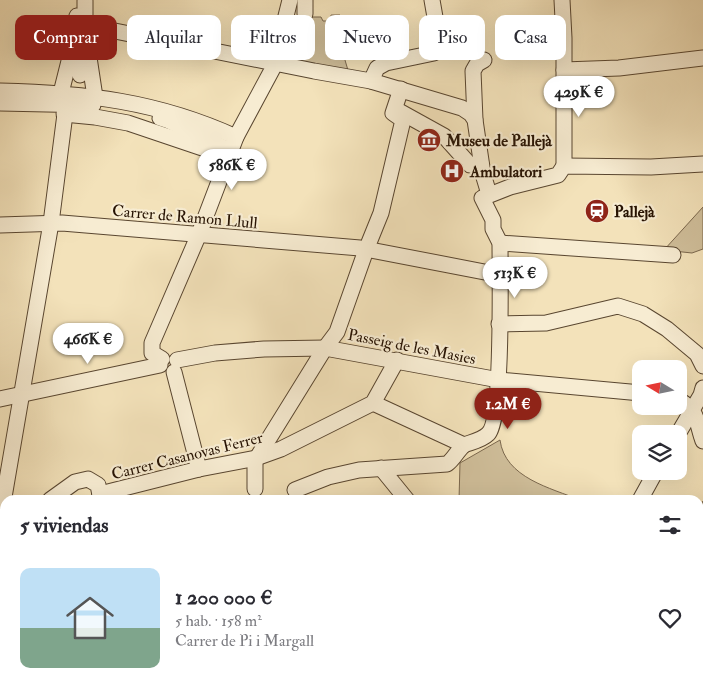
<!DOCTYPE html>
<html lang="es">
<meta charset="utf-8">
<style>
body{margin:0;font-family:"IM FELL Double Pica",serif;background:#f7f7f7;color:#2b2b33;height:100vh;display:flex;flex-direction:column;font-size:19px;white-space:nowrap}
*{box-sizing:border-box;margin:0}
p{font-size:16px;color:#7c7c81}
.icon{flex:none;width:28px;height:28px;fill:none;stroke:currentColor;stroke-width:2;stroke-linecap:round;stroke-linejoin:round}
.map{position:relative;flex:1;overflow:hidden}
.details{position:absolute;left:0px;top:495px;width:704px;height:196px;display:flex;flex-direction:column;background:#fff;border-radius:15px 15px 0 0;box-shadow:0 5px 20px #0002}
.details>*{flex:none}
.banner{position:absolute;left:15px;top:15px;width:674px;height:45px;display:flex;gap:10px}
.needle{width:32px;rotate:280deg}
.fabs{position:absolute;left:632px;top:360px;display:grid;gap:10px}
.fabs a{display:grid;place-items:center;width:55px;height:55px;border-radius:10px;background:#fff;box-shadow:0 5px 20px #0002;font-size:25px}
.price{position:absolute;translate:-50% -42px;padding:0 11px;border-radius:18px;background:#fff;color:#222;font-size:16px;line-height:32px;filter:drop-shadow(0 1px 2px #0008)}
.price::after{content:'';position:absolute;left:50%;top:30px;width:15px;height:11px;margin-left:-8px;background:inherit;clip-path:polygon(0 0,100% 0,50% 100%)}
.price.current{background:#8f2418;color:#fff}
ul{padding:0;list-style:none}
li{display:flex;align-items:center;gap:15px;height:125px;padding:0 20px}
li+li{border-top:1px solid #e1e1e2}
li span{display:grid;place-items:center;flex:none;width:140px;height:100px;border-radius:10px;color:#555}
li>.icon{margin-inline-start:auto}
span .icon{width:60px;height:60px;fill:#fffc;stroke-width:1}
li b{font-size:21px}
h2{display:flex;justify-content:space-between;align-items:center;height:60px;padding:0 20px;font-size:21px}
.tag{padding:0 18px;border-radius:10px;background:#fff;box-shadow:0 5px 20px #0002;font-size:18px;line-height:45px}
.tag.current{background:#8f2418;color:#fff}
.map>svg:first-child{display:block}
.green{fill:#d0bf9b;stroke:#7b684e}
.lines{fill:none;stroke-linecap:round;stroke-linejoin:round}
.minor-casing{stroke:#594630;stroke-width:17}
.minor{stroke:#f7ecd2;stroke-width:15}
.labels{text-anchor:middle;stroke-width:4.5;stroke-linejoin:round;paint-order:stroke}
.poi-label{font-size:16px;font-weight:bold;fill:#261202;stroke:#f7ecd2;text-anchor:start}
.street-label{font-size:16px;fill:#261202;stroke:#f7ecd2}
</style>
<div class="map">
<svg width="703" height="691" viewBox="0 0 703 691">
<rect width="100%" height="100%" fill="#f3e2ba"/>
<filter id="stains"><feTurbulence type="fractalNoise" baseFrequency=".004" numOctaves="4"/><feColorMatrix values="0 0 0 0 .2 0 0 0 0 .09 0 0 0 0 .02 0 0 0 .5 -.17"/></filter>
<radialGradient id="worn" r=".72"><stop offset=".6" stop-color="#630" stop-opacity="0"/><stop offset="1" stop-color="#630" stop-opacity=".3"/></radialGradient>
<!-- green -->
<g class="green">
<polygon points="331,15 340,15 342,50 350,77 273,63 285,19 304,20 311,17 321,17 323,21 331,21"/>
<polygon points="703,207 703,249 692,253 664,250"/>
<path d="M500,440c5,38 51,48 80,60h-121l1,-37z"/>
<polygon points="703,501 703,554 699,547 699,509"/>
<polygon points="0,624 5,626 5,686 12,691 0,691"/>
<rect x="199" y="686" width="174" height="5"/>
<polygon points="560,686 634,686 637,691 557,691"/>
</g>
<g class="lines">
<!-- minor casing -->
<g class="minor-casing">
<g id="minor">
<polyline points="305,0 305,14"/>
<polyline points="562,0 564,38 564,166"/>
<polyline points="85,1 85,31 95,97"/>
<polyline points="85,31 90,28 95,27 314,71 371,81 462,108 471,114 475,120 483,174 489,194"/>
<polyline points="73,47 79,52 80,75"/>
<polyline points="564,70 619,68 703,58"/>
<polyline points="371,81 377,68 386,63 434,53 439,40 432,0"/>
<path d="M0,91c85,2 157,10 236,46"/>
<polyline points="61,93 78,25 77,16"/>
<polyline points="0,103 93,105"/>
<polyline points="397,110 444,136 470,165 481,164"/>
<polyline points="64,114 95,117 128,123 208,150"/>
<polyline points="160,118 169,121 231,151"/>
<polyline points="475,120 473,71 477,64 484,60"/>
<polyline points="0,225 62,223 360,248 500,275"/>
<polyline points="500,243 673,255"/>
<polyline points="499,324 546,323 618,306 643,314 667,329 697,354 703,366"/>
<polyline points="162,359 152,353 152,343 199,234 236,137 273,68 290,0"/>
<polyline points="177,360 215,353 264,349 325,348 499,380 641,393"/>
<polyline points="174,372 199,469"/>
<polyline points="0,399 160,365"/>
<path d="M679,400c20,11 17,22 24,41"/>
<polyline points="678,434 701,395 703,388"/>
<path d="M464,445c8,-3 18,-5 24,-11 15,-14 12,-163 12,-191l-7,-14v-9l-11,-22 28,-11 48,-12 6,-9 87,1 52,-3"/>
<polyline points="381,468 407,500"/>
<polyline points="255,489 255,461 325,348 337,332 366,250 381,213 403,120 393,113 401,89"/>
<path d="M295,490l33,-13 31,-7 88,-6c7,-5 10,-13 17,-19l-91,-42"/>
<polyline points="100,494 199,469 256,458 281,449 373,403 397,360"/>
<polyline points="50,500 75,482 88,479 98,485 101,500"/>
<polyline points="640,500 656,471"/>
<polyline points="5,514 3,503 51,223 65,114"/>
<polyline points="603,686 604,691"/>
<polyline points="9,691 14,686"/>
</g>
</g>
<!-- minor -->
<use href="#minor" class="minor"/>
</g>
<!-- icons -->
<defs>
<g id="museum-disc" transform="scale(1.25)"><circle r="9.5" fill="#8f2418" stroke="#f7ecd2"/><path d="M0-6L6-3V-2H-6V-3ZM-5-1h2V3h-2ZM-1-1h2V3h-2ZM3-1h2V3H3ZM-6 4H6V6H-6Z" fill="#fff"/></g>
<g id="hospital-disc" transform="scale(1.25)"><circle r="9.5" fill="#8f2418" stroke="#f7ecd2"/><path d="M-5-5h3v3.5h4V-5h3V5h-3V1.5h-4V5h-3Z" fill="#fff"/></g>
<g id="station-disc" transform="scale(1.25)"><circle r="9.5" fill="#8f2418" stroke="#f7ecd2"/><path d="M-3-6H3Q5-6 5-4V2Q5 4 3 4L4.5 6H3L1.5 4h-3L-3 6H-4.5L-3 4Q-5 4-5 2V-4Q-5-6-3-6ZM-3.5-4v3h7v-3ZM-3.5 1v1.5H-2V1ZM2 1v1.5H3.5V1Z" fill="#fff"/></g>
</defs>
<g fill-rule="evenodd">
<use href="#museum-disc" x="429" y="140"/>
<use href="#hospital-disc" x="452" y="171"/>
<use href="#station-disc" x="597" y="211"/>
</g>
<g class="labels">
<!-- poi labels -->
<g class="poi-label">
<text x="446" y="146">Museu de Pallejà</text>
<text x="470" y="177">Ambulatori</text>
<text x="614" y="217">Pallejà</text>
</g>
<!-- street labels -->
<g class="street-label">
<text transform="translate(185 216) rotate(5)" y="6">Carrer de Ramon Llull</text>
<text transform="translate(412 346) rotate(11)" y="6">Passeig de les Masies</text>
<text transform="translate(187 455) rotate(-14)" y="6">Carrer Casanovas Ferrer</text>
</g>
</g>
<rect width="100%" height="100%" filter="url(#stains)"/>
<rect width="100%" height="100%" fill="url(#worn)"/>
</svg>
<div class="fabs">
<a><svg class="needle" viewBox="-14 -14 28 28"><path d="M0-13l5 13h-10z" fill="#e53935"/><path d="M0 13l5-13h-10z" fill="#7c7c81"/></svg></a>
<a><svg class="icon" aria-label="layers" viewBox="0 0 24 24"><path d="M12 4l9 5-9 5-9-5zM3 14l9 5 9-5"/></svg></a>
</div>
<b class="price" style="left:579px;top:118px">429K €</b>
<b class="price" style="left:232px;top:191px">586K €</b>
<b class="price" style="left:515px;top:299px">513K €</b>
<b class="price" style="left:88px;top:365px">466K €</b>
<b class="price current" style="left:508px;top:430px">1.2M €</b>
<div class="banner">
<a class="tag current">Comprar</a>
<a class="tag">Alquilar</a>
<a class="tag">Filtros</a>
<a class="tag">Nuevo</a>
<a class="tag">Piso</a>
<a class="tag">Casa</a>
</div>
<section class="details">
<h2>5 viviendas<svg class="icon" aria-label="filters" viewBox="0 0 24 24"><path d="M4 7h16M4 17h16"/><circle cx="9" cy="7" r="2"/><circle cx="15" cy="17" r="2"/></svg></h2>
<ul>
<li><span style="background:linear-gradient(#bfe0f5 60%,#7fa58c 0)"><svg class="icon" aria-label="home" viewBox="0 0 24 24"><path d="M3 11l9-7 9 7M6 9v11h12V9"/></svg></span><div><b>1 200 000 €</b><p>5 hab. · 158 m²</p><p>Carrer de Pi i Margall</p></div><svg class="icon" aria-label="heart" viewBox="0 0 24 24"><path d="M12 20l-8-8c-3-5 5-10 8-4 3-6 11-1 8 4z"/></svg></li>
</ul>
</section>
</div>
